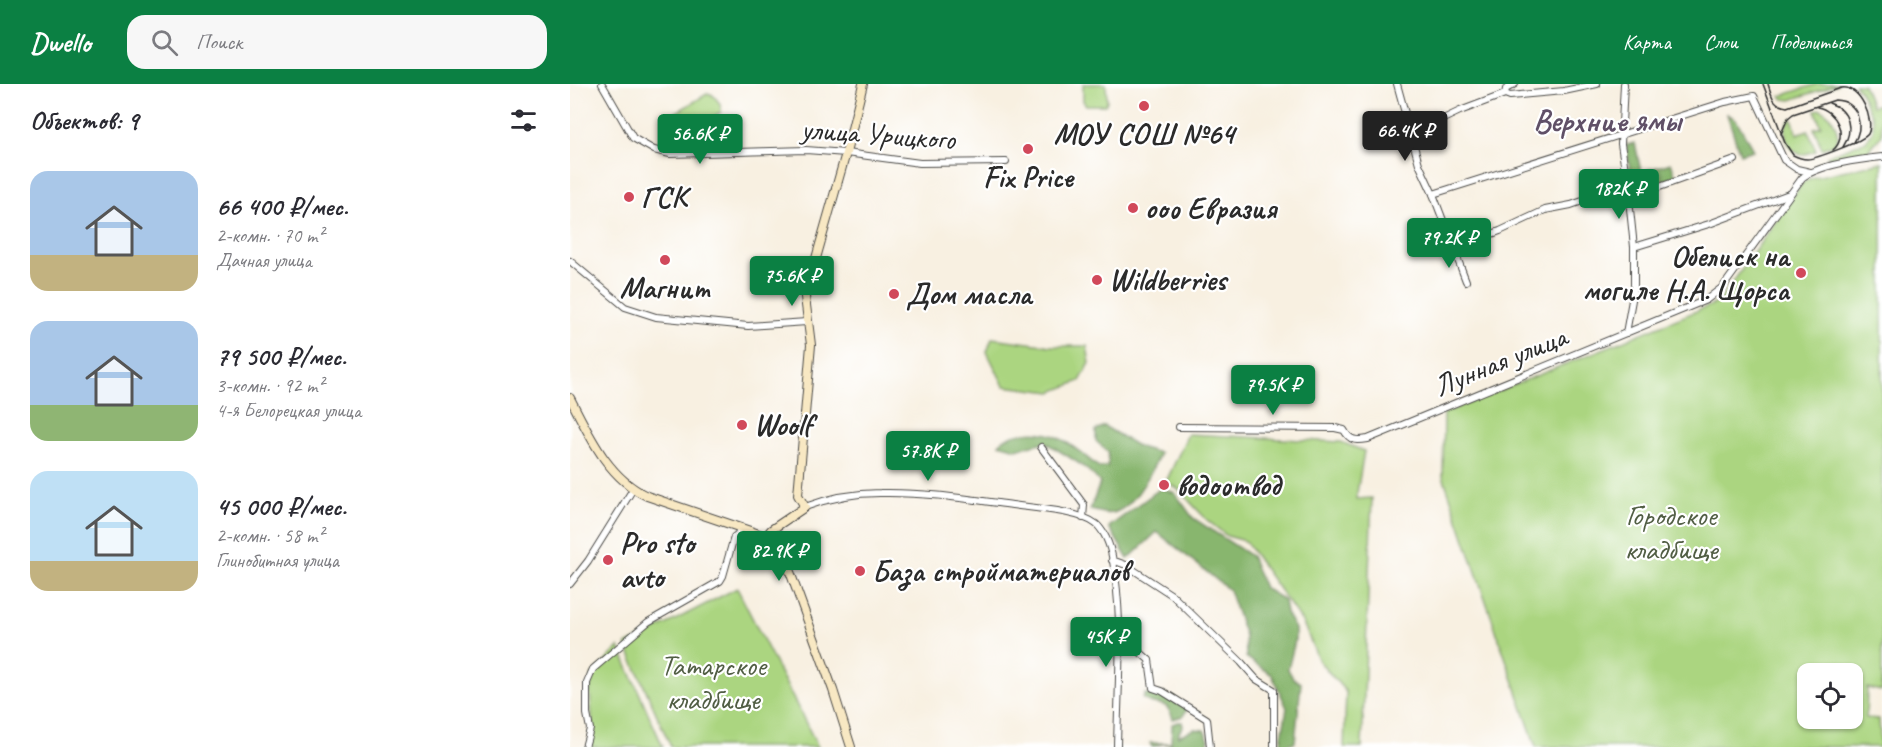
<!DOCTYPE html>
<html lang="ru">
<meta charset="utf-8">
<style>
body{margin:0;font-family:Caveat,sans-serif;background:#f7f7f7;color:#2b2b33;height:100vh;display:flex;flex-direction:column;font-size:22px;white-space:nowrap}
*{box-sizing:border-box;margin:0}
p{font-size:20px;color:#7c7c81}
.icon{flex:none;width:33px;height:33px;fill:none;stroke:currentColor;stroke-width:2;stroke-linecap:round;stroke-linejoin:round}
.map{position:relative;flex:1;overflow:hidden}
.drawer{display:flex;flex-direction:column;background:#fff;width:570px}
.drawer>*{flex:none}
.controls{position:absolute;left:1227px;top:579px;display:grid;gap:12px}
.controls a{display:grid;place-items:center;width:66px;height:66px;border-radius:12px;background:#fff;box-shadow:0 2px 4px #0004;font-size:30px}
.price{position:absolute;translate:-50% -51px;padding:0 14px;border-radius:6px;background:#0b8043;color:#fff;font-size:20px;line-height:39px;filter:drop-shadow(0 2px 3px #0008)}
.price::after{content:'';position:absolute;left:50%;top:36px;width:18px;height:14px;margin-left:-9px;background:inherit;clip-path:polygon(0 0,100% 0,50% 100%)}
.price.on{background:#222;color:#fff}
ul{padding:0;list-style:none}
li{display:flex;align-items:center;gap:18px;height:150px;padding:0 30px}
li span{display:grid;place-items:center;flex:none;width:168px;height:120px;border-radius:18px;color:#555}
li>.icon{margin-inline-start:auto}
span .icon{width:72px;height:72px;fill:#fffc;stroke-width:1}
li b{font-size:26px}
h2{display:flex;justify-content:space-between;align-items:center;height:72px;padding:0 30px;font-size:26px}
header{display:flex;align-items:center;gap:36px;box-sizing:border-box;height:84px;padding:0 30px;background:#0b8043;color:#fff}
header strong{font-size:28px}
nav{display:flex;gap:33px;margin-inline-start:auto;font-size:21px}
.search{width:420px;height:54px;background:#f7f7f7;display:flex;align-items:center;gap:15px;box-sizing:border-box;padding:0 21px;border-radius:18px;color:#7c7c81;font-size:22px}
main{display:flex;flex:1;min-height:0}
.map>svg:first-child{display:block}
.green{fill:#abd580;stroke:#6b8056;stroke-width:1.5;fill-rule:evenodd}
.forest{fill:#88b66e;stroke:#5a704c;stroke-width:1.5}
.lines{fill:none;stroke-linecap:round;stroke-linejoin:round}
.minor-casing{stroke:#4a4946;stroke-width:8}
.secondary-casing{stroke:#4a4946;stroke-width:10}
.minor{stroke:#fff;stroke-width:6}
.secondary{stroke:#f8e8c3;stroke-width:8}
.tram{stroke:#2b2b2b;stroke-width:1.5}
.poi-dot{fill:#d1495b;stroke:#fff;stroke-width:2}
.labels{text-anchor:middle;stroke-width:4.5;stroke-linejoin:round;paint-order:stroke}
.street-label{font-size:30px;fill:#2b2b2b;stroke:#fff}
.poi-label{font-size:30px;font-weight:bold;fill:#2b2b2b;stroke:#fff;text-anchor:start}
.park-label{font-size:30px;fill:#515e44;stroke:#fff}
.neighbourhood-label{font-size:32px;font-weight:bold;fill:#605067;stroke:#fff}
</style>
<header>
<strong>Dwello</strong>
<div class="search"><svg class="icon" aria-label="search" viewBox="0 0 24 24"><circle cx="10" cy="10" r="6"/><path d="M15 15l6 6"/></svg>Поиск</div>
<nav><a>Карта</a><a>Слои</a><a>Поделиться</a></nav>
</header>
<main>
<section class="drawer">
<h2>Объектов: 9<svg class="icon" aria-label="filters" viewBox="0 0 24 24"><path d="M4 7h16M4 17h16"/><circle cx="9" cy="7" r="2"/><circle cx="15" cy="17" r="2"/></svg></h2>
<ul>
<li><span style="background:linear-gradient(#a9c7e8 70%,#c2b280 0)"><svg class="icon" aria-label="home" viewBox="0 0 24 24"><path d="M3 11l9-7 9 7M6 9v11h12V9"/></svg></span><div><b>66 400 ₽/мес.</b><p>2-комн. · 70 m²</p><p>Дачная улица</p></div></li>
<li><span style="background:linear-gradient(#a9c7e8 70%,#8fb573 0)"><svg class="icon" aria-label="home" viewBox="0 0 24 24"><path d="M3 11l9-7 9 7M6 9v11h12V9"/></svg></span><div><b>79 500 ₽/мес.</b><p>3-комн. · 92 m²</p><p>4-я Белорецкая улица</p></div></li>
<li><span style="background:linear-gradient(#bfe0f5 75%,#c2b280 0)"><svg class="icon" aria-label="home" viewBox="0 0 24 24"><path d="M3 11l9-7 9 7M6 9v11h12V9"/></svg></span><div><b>45 000 ₽/мес.</b><p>2-комн. · 58 m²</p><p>Глинобитная улица</p></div></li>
</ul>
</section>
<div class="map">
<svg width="1312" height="663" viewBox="0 0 1312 663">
<rect width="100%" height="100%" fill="#fff"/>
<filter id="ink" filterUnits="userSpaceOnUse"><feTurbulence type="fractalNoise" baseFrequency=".0167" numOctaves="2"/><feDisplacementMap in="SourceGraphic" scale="12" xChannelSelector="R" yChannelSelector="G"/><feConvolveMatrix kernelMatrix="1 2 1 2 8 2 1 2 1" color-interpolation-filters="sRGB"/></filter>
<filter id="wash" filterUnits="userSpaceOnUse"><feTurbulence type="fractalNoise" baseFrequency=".008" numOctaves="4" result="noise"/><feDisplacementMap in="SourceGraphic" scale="24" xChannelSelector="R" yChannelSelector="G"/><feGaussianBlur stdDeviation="1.35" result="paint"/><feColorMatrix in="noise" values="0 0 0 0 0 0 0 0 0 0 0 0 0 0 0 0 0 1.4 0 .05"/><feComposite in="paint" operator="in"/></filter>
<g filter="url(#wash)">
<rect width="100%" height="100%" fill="#f8f0e1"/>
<!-- green -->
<g class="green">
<polygon points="513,0 536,0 537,17 535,21 516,21 513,17"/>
<polygon points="1247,0 1268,0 1221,16 1214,15 1210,12"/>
<polygon points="1284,0 1293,0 1302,22 1312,20 1312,51 1297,68 1259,75 1257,72 1296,57 1303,47 1303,35 1290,7"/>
<path d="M137,10h4c5,3 11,11 10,18l-34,21h-4l-9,-13 1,-7z"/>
<path d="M1251,25c11,7 15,14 17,28l-4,7 -12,5 -8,-21 7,-2 -6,-16z"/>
<path d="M1222,34l5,16 11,-4 8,21 -15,4 -10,-6c-6,-11 -10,-23 1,-31z"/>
<path d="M1312,78v529l-15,-3 -1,30 13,1 2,28h-345l-93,-271 1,-63 275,-111 84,-120 8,-4zM1238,590h44v44h-44z"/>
<polygon points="422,254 481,262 517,262 520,279 510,297 482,308 434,302 417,268"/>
<polygon points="618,350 771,358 794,367 786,415 802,414 792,663 774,663 776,608 749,577 733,539 675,457 657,452 637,436 607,404 596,398"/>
<polygon points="167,504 248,663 101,663 56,561"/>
<polygon points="49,563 93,663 19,663 23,645 20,609 22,591"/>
</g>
<!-- forest -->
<g class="forest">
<polygon points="1157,30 1166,35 1183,66 1170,70"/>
<polygon points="1065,59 1071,88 1101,79 1106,93 1071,104 1063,103 1056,61"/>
<path d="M534,342l35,21 21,6c-8,18 -23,50 -42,58 -9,5 -18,1 -28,-1l10,-27c-11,-16 -38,-30 -55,-41l-29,7 -17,-5c11,-14 43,-14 58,-7 16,7 29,21 43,31l8,-2v-14l-12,-11v-11z"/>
<polygon points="591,404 605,409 623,434 681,472 694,504 714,516 716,529 725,545 725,557 718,585 723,594 731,599 725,658 710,663 717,624 702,591 676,573 675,552 659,506 587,448 558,475 539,443"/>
<path d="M592,609l25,16 -4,7 -10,3c-8,-23 -15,-10 -30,-20l2,-5z"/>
<polygon points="608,638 612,638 613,642 609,648 608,652 624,645 634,646 639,655 637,663 592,660 582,663 580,659 601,659 602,640"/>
</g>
</g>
<g filter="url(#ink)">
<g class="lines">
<!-- minor casing -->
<g class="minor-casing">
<g id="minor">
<polyline points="32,0 63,54 84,66 100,70 236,66 276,69 350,79 436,78"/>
<polyline points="827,0 849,80 863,110 896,197"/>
<polyline points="1054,0 1051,60 1058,106 1064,163 1064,205 1056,249"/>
<polyline points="935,10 936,5 945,0"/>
<polyline points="835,35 854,39 865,39 890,27 935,10 940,12 994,7 1027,0"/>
<polyline points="863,110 1155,18 1184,12 1214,76 1227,85 1240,88"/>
<polyline points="1064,163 1139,140 1219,110"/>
<polyline points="884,164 930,147 975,126 1001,121 1050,104 1070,110 1165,76"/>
<polyline points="0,177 55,223 86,233 178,242 237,238"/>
<path d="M609,343l156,1 9,2c6,11 12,11 24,9l338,-139 17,-13 79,-109c16,-13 59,-19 80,-21"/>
<polyline points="471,363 514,421 513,434"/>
<path d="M235,423c24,-9 50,-14 75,-14 45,-1 88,6 132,12 21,3 68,6 84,19 3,2 6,7 8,10 7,12 9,26 11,40 8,57 3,116 2,173"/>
<polyline points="542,476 556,481 602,511 671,578 686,595 704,606 704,663"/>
<polyline points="0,500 18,477 63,405"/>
<polyline points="548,549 579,576 583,604 592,607 637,635 640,663"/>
<polyline points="15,663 20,645 17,630 17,599 23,585 78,538 150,497 153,492 164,453 168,450 170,443"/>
</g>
</g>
<!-- secondary casing -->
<g class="secondary-casing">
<g id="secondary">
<path d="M0,314c19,37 38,80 77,98l115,39c14,9 20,19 27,34l44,121 18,57"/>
<polyline points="195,453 201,446 235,423 228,411 241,261 235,213 276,69 293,0"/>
</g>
</g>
<!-- minor -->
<use href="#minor" class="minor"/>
<!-- secondary -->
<use href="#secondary" class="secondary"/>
<!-- tram -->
<g class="tram">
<path d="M1193,0l22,59 8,12c4,2 9,4 14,4 9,0 56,-18 61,-25 7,-13 -8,-50 -27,-46l-54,19c-14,-2 -15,-11 -19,-23"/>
<path d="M1259,19c21,7 25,27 14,44"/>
<path d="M1247,23c19,3 32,29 16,43"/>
<path d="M1211,50l7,-16 5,-4 42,-14c24,1 30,26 18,44"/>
</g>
</g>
</g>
<!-- markers -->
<g class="poi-dot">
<circle cx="574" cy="22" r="6"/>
<circle cx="458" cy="65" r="6"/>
<circle cx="59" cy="113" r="6"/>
<circle cx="563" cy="124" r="6"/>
<circle cx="95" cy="176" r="6"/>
<circle cx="1231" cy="189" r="6"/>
<circle cx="527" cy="196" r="6"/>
<circle cx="324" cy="210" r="6"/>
<circle cx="172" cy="341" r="6"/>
<circle cx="594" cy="401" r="6"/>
<circle cx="38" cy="476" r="6"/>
<circle cx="290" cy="487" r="6"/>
</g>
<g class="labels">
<!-- street labels -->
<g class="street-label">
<text transform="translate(308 50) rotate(4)" y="10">улица Урицкого</text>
<text transform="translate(930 277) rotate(-22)" y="10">Лунная улица</text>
</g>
<!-- poi labels -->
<g class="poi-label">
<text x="574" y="60" text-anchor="middle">МОУ СОШ №64</text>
<text x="458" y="103" text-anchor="middle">Fix Price</text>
<text x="71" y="123">ГСК</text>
<text x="575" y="134">ооо Евразия</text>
<text x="1219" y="182" text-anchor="end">Обелиск на<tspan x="1219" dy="34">могиле Н.А. Щорса</tspan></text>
<text x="539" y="206">Wildberries</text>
<text x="95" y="214" text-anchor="middle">Магнит</text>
<text x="336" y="220">Дом масла</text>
<text x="184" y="351">Woolf</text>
<text x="606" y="411">водоотвод</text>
<text x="50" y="469">Pro sto<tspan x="50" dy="34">avto</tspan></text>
<text x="302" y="497">База стройматериалов</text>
</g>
<!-- park labels -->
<g class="park-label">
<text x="1101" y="441">Городское<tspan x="1101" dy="34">кладбище</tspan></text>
<text x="143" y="591">Татарское<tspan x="143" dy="34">кладбище</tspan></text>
</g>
<!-- neighbourhood labels -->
<g class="neighbourhood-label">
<text x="1037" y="47">Верхние ямы</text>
</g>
</g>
</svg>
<div class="controls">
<a><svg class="icon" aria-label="locate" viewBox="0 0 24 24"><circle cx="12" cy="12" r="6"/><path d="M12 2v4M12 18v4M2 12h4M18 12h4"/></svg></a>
</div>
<b class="price on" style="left:835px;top:78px">66.4K ₽</b>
<b class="price" style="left:130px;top:81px">56.6K ₽</b>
<b class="price" style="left:1049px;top:136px">182K ₽</b>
<b class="price" style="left:879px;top:185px">79.2K ₽</b>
<b class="price" style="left:222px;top:223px">75.6K ₽</b>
<b class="price" style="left:703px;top:332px">79.5K ₽</b>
<b class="price" style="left:358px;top:398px">57.8K ₽</b>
<b class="price" style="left:209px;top:498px">82.9K ₽</b>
<b class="price" style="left:536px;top:584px">45K ₽</b>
</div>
</main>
